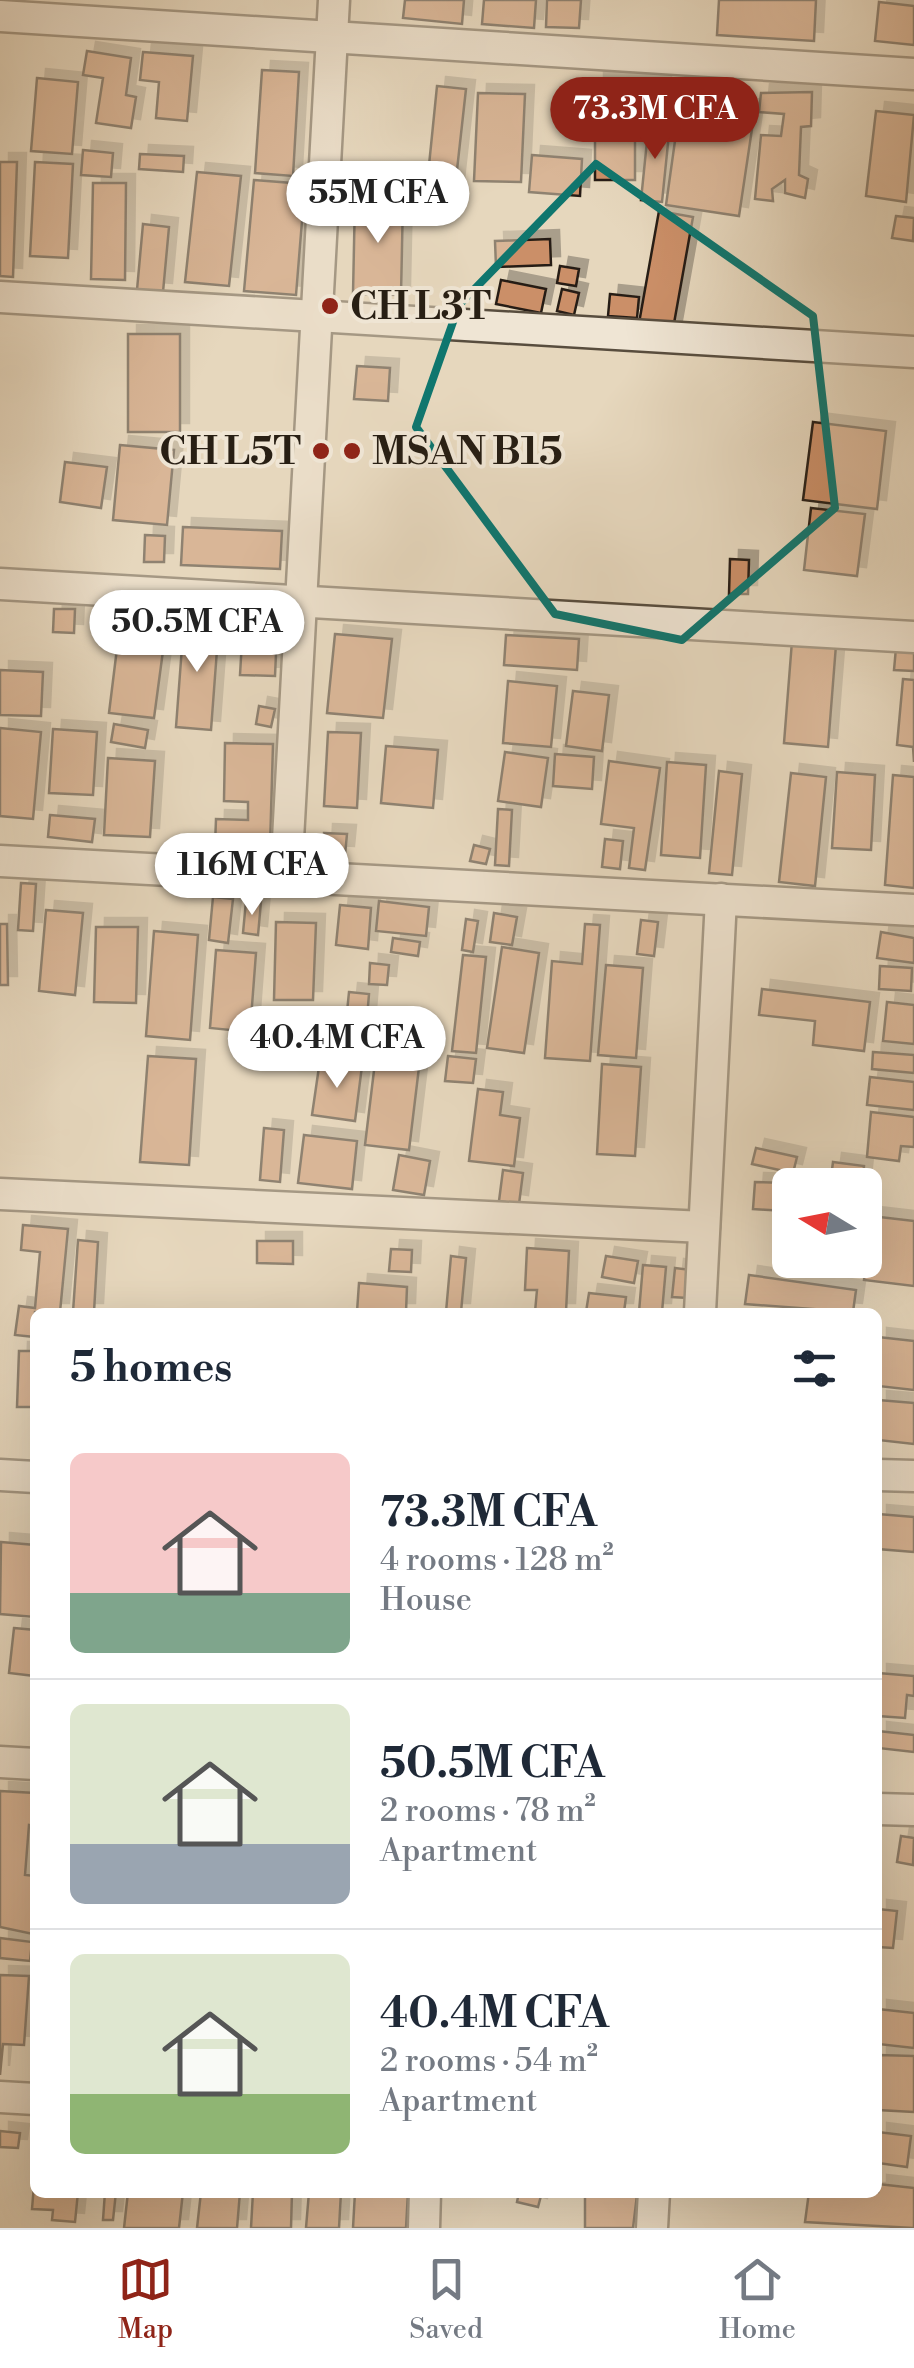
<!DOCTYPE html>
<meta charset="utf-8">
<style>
body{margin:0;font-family:"Libre Bodoni",serif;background:#f2f2f3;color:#1f2937;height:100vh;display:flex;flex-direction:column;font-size:38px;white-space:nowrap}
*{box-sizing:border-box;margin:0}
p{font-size:32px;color:#747a83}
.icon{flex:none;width:55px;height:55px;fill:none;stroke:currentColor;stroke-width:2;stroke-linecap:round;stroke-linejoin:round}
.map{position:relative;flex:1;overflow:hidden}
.drawer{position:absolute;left:30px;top:1308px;width:852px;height:890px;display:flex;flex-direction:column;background:#fff;border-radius:15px;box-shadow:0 10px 40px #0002}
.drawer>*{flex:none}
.needle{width:65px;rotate:280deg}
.buttons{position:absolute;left:772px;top:1168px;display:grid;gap:20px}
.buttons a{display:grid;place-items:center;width:110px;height:110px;border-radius:15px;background:#fff;box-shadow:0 10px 40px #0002;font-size:50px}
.price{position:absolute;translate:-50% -85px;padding:0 22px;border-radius:35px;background:#fff;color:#222;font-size:32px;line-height:65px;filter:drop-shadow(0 2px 5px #0008)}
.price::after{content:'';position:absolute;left:50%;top:60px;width:30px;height:22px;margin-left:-15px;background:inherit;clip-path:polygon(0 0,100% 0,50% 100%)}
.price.active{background:#8f2418;color:#fff}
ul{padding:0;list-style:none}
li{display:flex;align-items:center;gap:30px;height:250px;padding:0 40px}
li+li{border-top:2px solid #e0e1e3}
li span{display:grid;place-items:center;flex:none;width:280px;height:200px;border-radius:15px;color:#555}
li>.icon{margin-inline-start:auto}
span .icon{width:120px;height:120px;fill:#fffc;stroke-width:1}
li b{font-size:42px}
h2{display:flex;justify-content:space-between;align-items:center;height:120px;padding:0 40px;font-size:42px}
.tab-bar{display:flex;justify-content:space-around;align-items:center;height:140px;border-top:2px solid #e0e1e3;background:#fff;font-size:28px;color:#747a83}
.tab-bar a{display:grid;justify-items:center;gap:5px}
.tab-bar .active{color:#8f2418}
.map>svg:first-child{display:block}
.building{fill:#cb8f68;stroke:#281f14;stroke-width:2.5;filter:url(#shadow)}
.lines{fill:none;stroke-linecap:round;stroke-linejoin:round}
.minor-casing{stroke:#584d3e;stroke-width:35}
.minor{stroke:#efe5d4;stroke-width:30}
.marked{fill:none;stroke:#0f766e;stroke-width:8;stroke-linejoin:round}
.poi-dot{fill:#8f2418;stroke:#efe5d4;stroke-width:4}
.labels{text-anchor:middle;stroke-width:8;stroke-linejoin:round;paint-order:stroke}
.poi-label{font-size:38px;font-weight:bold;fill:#281f14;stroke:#efe5d4;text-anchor:start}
</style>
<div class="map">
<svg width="914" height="2228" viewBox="0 0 914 2228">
<defs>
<filter id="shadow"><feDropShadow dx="9" dy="-9" stdDeviation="0" flood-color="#0004"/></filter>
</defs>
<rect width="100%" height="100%" fill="#e6d7bd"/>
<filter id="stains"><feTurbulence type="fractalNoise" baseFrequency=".002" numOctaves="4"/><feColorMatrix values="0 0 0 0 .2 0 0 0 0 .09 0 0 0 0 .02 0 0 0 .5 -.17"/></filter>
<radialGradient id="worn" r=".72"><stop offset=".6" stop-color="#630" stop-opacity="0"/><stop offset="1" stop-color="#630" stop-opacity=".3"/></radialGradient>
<!-- building -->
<g class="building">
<polygon points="405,0 464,0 462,24 403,18"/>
<polygon points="484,0 536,0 534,28 482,24"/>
<polygon points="547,0 581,0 579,28 546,27"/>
<polygon points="719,0 816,0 814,41 717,35"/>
<polygon points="879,2 914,6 914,45 875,41"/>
<polygon points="87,51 131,58 126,95 136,97 131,128 96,123 103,78 83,75"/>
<polygon points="143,52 193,56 187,121 156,118 159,82 140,80"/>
<polygon points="262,70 299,72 293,176 255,173"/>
<polygon points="37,78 78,82 72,154 31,151"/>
<polygon points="595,80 662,80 662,104 635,104 635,180 595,180"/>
<polygon points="437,86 466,89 455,188 427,185"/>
<polygon points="812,92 811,126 801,127 799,175 808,179 805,198 785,193 785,180 772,189 773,201 755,199 761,135 781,136 784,114 759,112 761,93"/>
<polygon points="478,93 525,94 521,182 474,181"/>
<polygon points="681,98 755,109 739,216 666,205"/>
<polygon points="876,111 914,115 906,202 866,196"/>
<polygon points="649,121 670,124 662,202 641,200"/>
<polygon points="83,150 113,153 111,177 81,175"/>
<polygon points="140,154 184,156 183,172 139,169"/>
<polygon points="532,155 582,159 580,196 529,192"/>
<polygon points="0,162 17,162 13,277 0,276"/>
<polygon points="35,162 73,164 68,258 30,256"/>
<polygon points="197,172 241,176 229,286 185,282"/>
<polygon points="254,180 305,184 296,295 244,291"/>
<polygon points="93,183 126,183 125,280 91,279"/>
<polygon points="355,198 403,199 401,295 353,294"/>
<polygon points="659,211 693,217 673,329 639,323"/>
<polygon points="896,216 914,218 913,241 892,238"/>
<polygon points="143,224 169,227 163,292 137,290"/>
<polygon points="550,239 551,265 496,267 495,241"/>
<polygon points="560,266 579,269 576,286 557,283"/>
<polygon points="501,280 546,289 541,313 496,304"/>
<polygon points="562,289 579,293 574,315 557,311"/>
<polygon points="610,294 639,297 637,318 608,316"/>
<rect x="128" y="334" width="52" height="98"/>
<polygon points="357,366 390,368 388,401 354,399"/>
<polygon points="813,422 886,431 877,509 803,500"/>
<polygon points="120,445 174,450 167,525 113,520"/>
<polygon points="65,462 107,467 101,508 60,502"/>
<polygon points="811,508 865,514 857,576 804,570"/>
<polygon points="183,527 282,531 280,569 181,565"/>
<polygon points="145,535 165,536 164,562 144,562"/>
<polygon points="730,559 749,560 748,594 729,594"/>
<polygon points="244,607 278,609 275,676 240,675"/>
<polygon points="54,609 75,609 74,633 53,632"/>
<polygon points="121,616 167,621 154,718 109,713"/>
<polygon points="184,620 219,623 211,730 176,727"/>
<polygon points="335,634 392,639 383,718 327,713"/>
<polygon points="506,635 579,639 577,670 504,665"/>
<polygon points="897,637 914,638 914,671 894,670"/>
<polygon points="792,641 836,645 828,747 784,743"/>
<polygon points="0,670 43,672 41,716 0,715"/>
<polygon points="903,679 914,680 914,762 913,747 897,745"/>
<polygon points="508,681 557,686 551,747 503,743"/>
<polygon points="573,691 609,695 602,751 566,746"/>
<polygon points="259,706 275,709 271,727 256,724"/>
<polygon points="114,724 148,730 145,748 111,742"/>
<polygon points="0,728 41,732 33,819 0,816"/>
<polygon points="53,729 97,732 93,795 49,793"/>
<polygon points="328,732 361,733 357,808 324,806"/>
<polygon points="225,743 273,744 270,847 215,846 216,819 248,820 248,802 224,801"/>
<polygon points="386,746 438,750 433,808 381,803"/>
<polygon points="505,752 548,758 541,807 498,801"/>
<polygon points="555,754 594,757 592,789 553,786"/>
<polygon points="108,758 155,761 150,837 104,835"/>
<polygon points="609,761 660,768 645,870 629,868 634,828 601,824"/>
<polygon points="667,762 706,765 700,858 661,855"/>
<polygon points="719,771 742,774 732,875 709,873"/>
<polygon points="837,772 875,775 871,850 832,848"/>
<polygon points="791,773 826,777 815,886 779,882"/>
<polygon points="893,775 914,777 914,888 885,885"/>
<polygon points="498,809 512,810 509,866 495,865"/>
<polygon points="50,815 95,819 92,842 48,837"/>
<polygon points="324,833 347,834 345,855 323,854"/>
<polygon points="605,839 623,841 620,869 602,867"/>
<polygon points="474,845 490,849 486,864 470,861"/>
<polygon points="21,883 36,884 33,931 18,930"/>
<polygon points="213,897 233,899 228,943 209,940"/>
<polygon points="246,901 261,902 258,935 243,933"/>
<polygon points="379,901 429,907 426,936 376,931"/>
<polygon points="340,905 371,908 368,949 336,945"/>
<polygon points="46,910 83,913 75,995 39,991"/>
<polygon points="494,913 517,917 512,945 490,942"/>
<polygon points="466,919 478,921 473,952 462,950"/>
<polygon points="641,920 658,922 654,956 637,954"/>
<polygon points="276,922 316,923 313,1000 274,1000"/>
<polygon points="0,924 7,924 8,985 0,985"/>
<polygon points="585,924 600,925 590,1061 545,1058 552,961 582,964"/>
<polygon points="96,927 138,927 136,1003 94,1002"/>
<polygon points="154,931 198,935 190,1040 146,1036"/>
<polygon points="881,932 914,938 914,963 877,958"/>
<polygon points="393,938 420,942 418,956 391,952"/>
<polygon points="502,947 539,953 524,1053 487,1048"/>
<polygon points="216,950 256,953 250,1032 210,1028"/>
<polygon points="463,955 486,957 476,1053 452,1051"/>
<polygon points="370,963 389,965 387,985 369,984"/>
<polygon points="606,965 643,968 636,1058 598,1055"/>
<polygon points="880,966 912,968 911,991 879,989"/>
<polygon points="762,989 870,1002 864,1051 813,1045 815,1021 759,1015"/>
<polygon points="349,992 369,994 364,1054 343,1052"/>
<polygon points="887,1002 914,1005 914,1044 883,1041"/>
<polygon points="873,1052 914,1055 914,1073 872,1069"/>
<polygon points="376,1054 420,1059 409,1150 365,1145"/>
<polygon points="148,1056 196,1059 189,1165 140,1162"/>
<polygon points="448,1056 476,1059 473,1083 445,1081"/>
<polygon points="320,1060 362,1066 355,1121 312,1115"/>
<polygon points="602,1064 641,1067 635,1156 597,1154"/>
<polygon points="870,1077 914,1082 914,1110 867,1105"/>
<polygon points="478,1089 503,1092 500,1115 520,1118 514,1166 469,1161"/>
<polygon points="871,1112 914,1117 914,1147 901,1146 899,1161 867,1157"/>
<polygon points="264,1128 284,1130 280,1182 260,1180"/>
<polygon points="304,1135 357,1141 352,1189 298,1183"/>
<polygon points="756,1148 797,1157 793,1173 752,1164"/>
<polygon points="399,1155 430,1161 424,1195 393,1190"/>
<polygon points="833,1162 864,1166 862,1185 830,1185"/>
<polygon points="503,1170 523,1173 519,1204 499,1201"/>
<polygon points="755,1182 786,1183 785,1211 753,1209"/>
<polygon points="871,1216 914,1221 914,1286 864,1280"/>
<polygon points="23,1225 68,1229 60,1312 35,1312 35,1337 15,1335 19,1306 35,1308 40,1252 21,1250"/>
<polygon points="78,1240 98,1242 94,1312 73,1312"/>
<polygon points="257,1241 293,1241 293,1264 257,1263"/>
<polygon points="527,1248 569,1251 566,1312 535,1312 537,1290 525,1290"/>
<polygon points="391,1249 412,1250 411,1272 389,1271"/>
<polygon points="451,1256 466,1258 461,1312 446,1312"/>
<polygon points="606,1256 638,1261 634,1283 602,1277"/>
<polygon points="643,1265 666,1267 662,1312 639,1312"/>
<polygon points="675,1268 691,1270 688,1298 672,1297"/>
<polygon points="749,1275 856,1290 853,1312 745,1304"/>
<polygon points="359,1283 407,1287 406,1312 357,1312"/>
<polygon points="589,1293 626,1297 624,1312 586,1312"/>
<polygon points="878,1337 914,1341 914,1390 878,1386"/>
<polygon points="19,1351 35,1351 34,1407 17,1407"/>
<polygon points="878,1400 914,1403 914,1444 878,1440"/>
<polygon points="878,1514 914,1517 914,1552 878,1549"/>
<polygon points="1,1542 35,1545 35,1617 0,1614"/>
<polygon points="14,1628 35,1630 35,1676 9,1673"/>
<polygon points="878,1673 914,1676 914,1696 907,1695 905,1718 878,1716"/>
<polygon points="878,1731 914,1735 914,1752 878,1748"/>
<polygon points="0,1791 35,1793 35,1826 29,1825 25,1875 35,1876 33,1934 0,1927"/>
<polygon points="901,1836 914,1838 913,1865 897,1862"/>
<polygon points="878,1909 897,1911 893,1948 878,1947"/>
<polygon points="0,1938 32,1942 30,1961 0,1958"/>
<polygon points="0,1975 29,1976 24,2045 3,2044 0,2075"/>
<polygon points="878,2009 914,2013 914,2048 878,2044"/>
<polygon points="878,2055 914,2056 914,2112 878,2110"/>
<polygon points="0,2131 20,2133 18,2148 0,2147"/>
<polygon points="878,2132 911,2136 907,2167 878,2163"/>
<polygon points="35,2173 35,2192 78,2192 75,2222 52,2220 53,2210 32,2209"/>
<polygon points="878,2184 914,2188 914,2228 805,2222 809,2192 878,2192"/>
<polygon points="105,2192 116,2192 113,2220 103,2220"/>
<polygon points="128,2192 183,2192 179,2228 124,2228"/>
<polygon points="201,2192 240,2192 237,2228 197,2228"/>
<polygon points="253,2192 292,2192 291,2228 251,2228"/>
<polygon points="309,2192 341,2192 339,2228 306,2228"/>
<polygon points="355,2192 408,2192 406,2228 353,2228"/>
<polygon points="519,2192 542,2192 538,2207 517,2202"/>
<polygon points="585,2192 637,2195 633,2228 585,2228"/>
</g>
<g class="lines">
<!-- minor casing -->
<g class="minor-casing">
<g id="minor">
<polyline points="0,16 914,74"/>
<polyline points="0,297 914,352"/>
<polyline points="0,584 914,637"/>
<polyline points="0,861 914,910"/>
<polyline points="286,876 334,0"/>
<polyline points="0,1194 704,1227"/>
<polyline points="700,1312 721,899"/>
<polyline points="0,1475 35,1477"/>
<polyline points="878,1475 914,1476"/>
<polyline points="0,1762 35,1764"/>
<polyline points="878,1809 914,1810"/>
<polyline points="0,2097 35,2099"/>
<polyline points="424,2228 425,2192"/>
<polyline points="652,2228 654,2192"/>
</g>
</g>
<!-- minor -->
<use href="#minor" class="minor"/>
</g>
<!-- marked area -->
<path d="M0 0H914V2228H0ZM596,164l217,152 22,192 -153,132 -127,-26 -139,-187 43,-122z" fill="#e6d7bd" fill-opacity=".55" fill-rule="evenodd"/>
<path class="marked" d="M596,164l217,152 22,192 -153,132 -127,-26 -139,-187 43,-122z"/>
<!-- markers -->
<g class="poi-dot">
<circle cx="330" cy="306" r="10"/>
<circle cx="321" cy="451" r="10"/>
<circle cx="352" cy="451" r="10"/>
</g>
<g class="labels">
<!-- poi labels -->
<g class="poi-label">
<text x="350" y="319">CH L3T</text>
<text x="301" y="464" text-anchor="end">CH L5T</text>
<text x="372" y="464">MSAN B15</text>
</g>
</g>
<rect width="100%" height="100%" filter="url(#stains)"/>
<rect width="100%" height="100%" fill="url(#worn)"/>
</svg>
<div class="buttons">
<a><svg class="needle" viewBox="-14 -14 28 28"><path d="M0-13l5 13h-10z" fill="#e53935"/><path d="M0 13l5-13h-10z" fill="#747a83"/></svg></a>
</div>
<b class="price active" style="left:655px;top:162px">73.3M CFA</b>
<b class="price" style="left:378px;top:246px">55M CFA</b>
<b class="price" style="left:197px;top:675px">50.5M CFA</b>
<b class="price" style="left:252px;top:918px">116M CFA</b>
<b class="price" style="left:337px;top:1091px">40.4M CFA</b>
<section class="drawer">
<h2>5 homes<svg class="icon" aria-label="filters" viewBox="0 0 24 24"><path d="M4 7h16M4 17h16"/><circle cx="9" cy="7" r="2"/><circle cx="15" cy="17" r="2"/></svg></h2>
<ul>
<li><span style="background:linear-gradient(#f6c9c9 70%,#7fa58c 0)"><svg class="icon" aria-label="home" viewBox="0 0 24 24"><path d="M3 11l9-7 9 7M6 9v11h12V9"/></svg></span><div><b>73.3M CFA</b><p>4 rooms · 128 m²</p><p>House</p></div></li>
<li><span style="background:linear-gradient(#dfe7d0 70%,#9aa5b1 0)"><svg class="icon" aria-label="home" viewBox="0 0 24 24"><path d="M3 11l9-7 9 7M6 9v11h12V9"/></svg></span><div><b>50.5M CFA</b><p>2 rooms · 78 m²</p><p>Apartment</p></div></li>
<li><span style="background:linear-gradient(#dfe7d0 70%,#8fb573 0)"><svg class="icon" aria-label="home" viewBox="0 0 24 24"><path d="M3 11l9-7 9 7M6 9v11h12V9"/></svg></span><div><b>40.4M CFA</b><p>2 rooms · 54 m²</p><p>Apartment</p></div></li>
</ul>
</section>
</div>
<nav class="tab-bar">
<a class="active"><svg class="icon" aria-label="map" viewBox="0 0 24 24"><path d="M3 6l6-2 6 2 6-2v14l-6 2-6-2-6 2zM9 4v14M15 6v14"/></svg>Map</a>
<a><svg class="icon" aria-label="saved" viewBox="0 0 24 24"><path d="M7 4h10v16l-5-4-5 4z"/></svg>Saved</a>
<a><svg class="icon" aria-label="home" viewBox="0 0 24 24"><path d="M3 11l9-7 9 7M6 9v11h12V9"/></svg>Home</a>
</nav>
